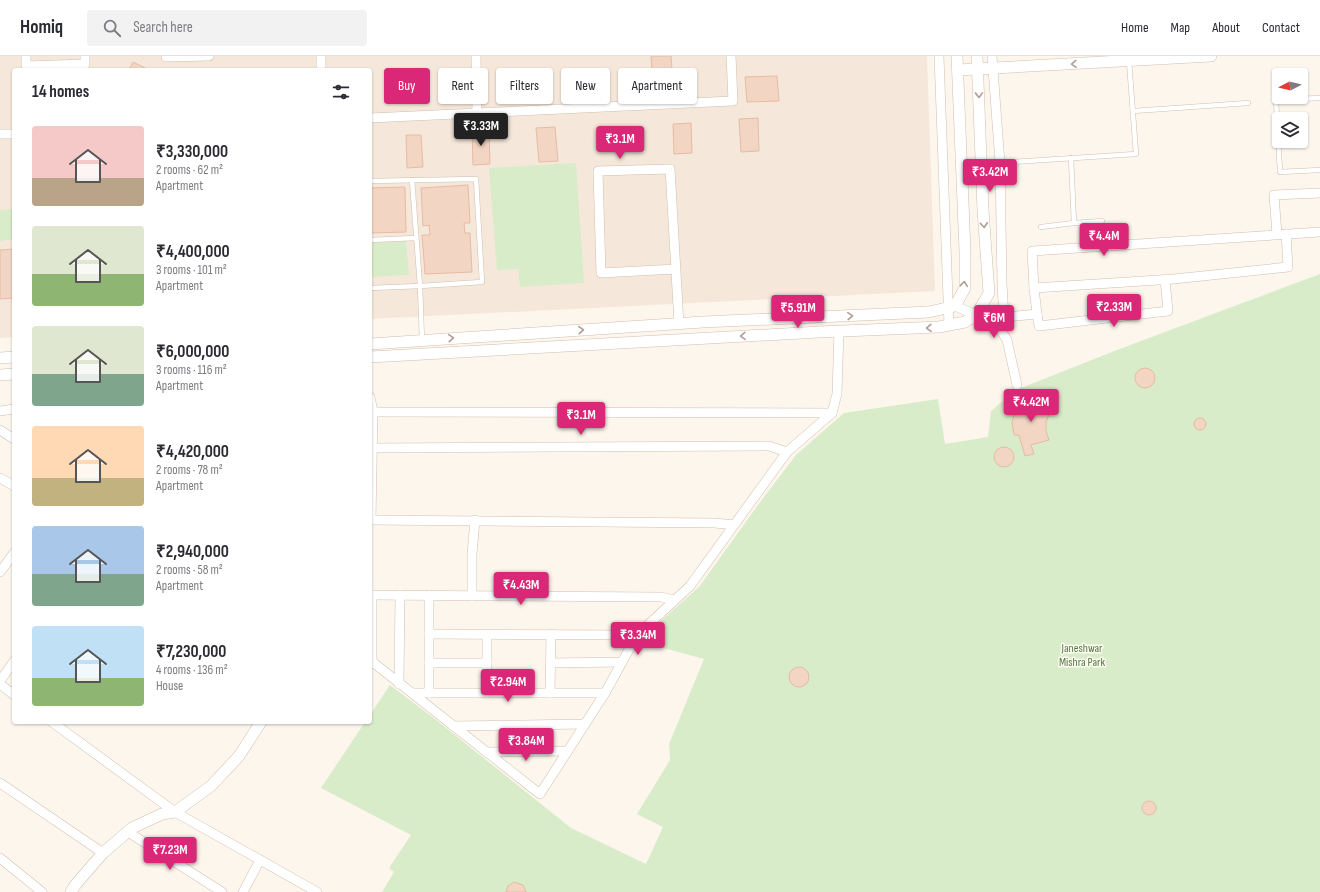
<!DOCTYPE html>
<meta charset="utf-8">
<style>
body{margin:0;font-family:"Sofia Sans Condensed",sans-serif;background:#f2f2f3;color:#2b2b33;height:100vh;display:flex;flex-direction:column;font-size:15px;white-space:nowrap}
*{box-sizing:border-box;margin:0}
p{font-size:13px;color:#7c7c81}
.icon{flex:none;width:22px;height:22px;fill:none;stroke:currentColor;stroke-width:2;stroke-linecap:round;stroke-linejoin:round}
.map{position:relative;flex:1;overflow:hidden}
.drawer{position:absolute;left:12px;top:12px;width:360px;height:656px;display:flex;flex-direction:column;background:#fff;border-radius:4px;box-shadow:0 1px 3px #0004}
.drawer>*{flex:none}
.top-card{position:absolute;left:384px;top:12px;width:380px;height:36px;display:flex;gap:8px}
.needle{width:26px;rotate:263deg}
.buttons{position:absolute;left:1272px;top:12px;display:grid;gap:8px}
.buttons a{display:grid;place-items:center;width:36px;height:36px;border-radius:4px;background:#fff;box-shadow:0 1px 3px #0004;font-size:20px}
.price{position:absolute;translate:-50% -34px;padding:0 9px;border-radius:4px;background:#db2777;color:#fff;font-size:13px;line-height:26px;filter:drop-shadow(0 1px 2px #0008)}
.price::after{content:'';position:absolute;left:50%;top:24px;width:12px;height:9px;margin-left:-6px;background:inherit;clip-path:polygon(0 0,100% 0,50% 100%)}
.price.on{background:#222;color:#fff}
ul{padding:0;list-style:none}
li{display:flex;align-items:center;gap:12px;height:100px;padding:0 20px}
li span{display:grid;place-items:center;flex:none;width:112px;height:80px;border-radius:4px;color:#555}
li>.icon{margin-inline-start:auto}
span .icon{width:48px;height:48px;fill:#fffc;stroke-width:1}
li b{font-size:17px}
h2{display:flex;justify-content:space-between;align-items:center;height:48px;padding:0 20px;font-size:17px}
.chip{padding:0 14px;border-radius:4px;background:#fff;box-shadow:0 1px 3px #0004;font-size:14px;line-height:36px}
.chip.on{background:#db2777;color:#fff}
header{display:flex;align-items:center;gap:24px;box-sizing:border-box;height:56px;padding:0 20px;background:#fff;border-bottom:1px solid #e1e1e2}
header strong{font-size:19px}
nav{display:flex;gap:22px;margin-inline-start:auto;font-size:14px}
.search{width:280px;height:36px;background:#f2f2f3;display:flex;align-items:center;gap:10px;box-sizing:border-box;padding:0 14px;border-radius:4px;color:#7c7c81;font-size:15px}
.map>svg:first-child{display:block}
.residential{fill:#f5e8da}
.green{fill:#d8ecc9}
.building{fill:#f3d5c3;stroke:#e6bba3}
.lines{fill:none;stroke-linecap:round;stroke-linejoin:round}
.service-casing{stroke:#d1beb0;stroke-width:5.5}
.minor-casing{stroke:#d1beb0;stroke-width:10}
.tertiary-casing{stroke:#d1beb0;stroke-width:12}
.service{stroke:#fff;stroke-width:4.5}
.minor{stroke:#fff;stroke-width:9}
.tertiary{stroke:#fff;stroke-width:11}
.oneway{stroke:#af9d94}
.labels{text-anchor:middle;stroke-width:3;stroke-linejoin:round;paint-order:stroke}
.park-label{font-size:12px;fill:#537a41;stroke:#fffaf3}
</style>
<header>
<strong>Homiq</strong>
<div class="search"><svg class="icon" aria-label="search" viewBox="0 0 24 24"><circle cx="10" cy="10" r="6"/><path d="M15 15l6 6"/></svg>Search here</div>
<nav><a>Home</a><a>Map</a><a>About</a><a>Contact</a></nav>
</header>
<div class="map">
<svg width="1320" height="836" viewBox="0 0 1320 836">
<rect width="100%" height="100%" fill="#fdf6ec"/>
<!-- residential -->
<polygon class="residential" points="0,0 927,0 935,235 370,263 370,14 14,14 14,281 0,282"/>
<!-- green -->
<g class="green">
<polygon points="576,107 584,227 520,231 518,213 497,214 489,112"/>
<polygon points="14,153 14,183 0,185 0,154"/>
<polygon points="406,185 409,219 370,221 370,187"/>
<polygon points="1320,218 1320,836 382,836 394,816 389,812 411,779 321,732 365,666 370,666 370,659 390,629 435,663 571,772 646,808 663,771 637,758 670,704 669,688 704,603 638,585 699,531 758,449 796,399 844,357 938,343 945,388 988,381 991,355 1016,334 1117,294"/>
</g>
<!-- building -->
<g class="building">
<polygon points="651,0 671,0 673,28 653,29"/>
<polygon points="133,6 149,14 129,14"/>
<polygon points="777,20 779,45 747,46 745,21"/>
<polygon points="758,62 759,95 741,96 739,63"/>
<polygon points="691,67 692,97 674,98 673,68"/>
<polygon points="555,71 558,105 539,106 536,72"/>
<polygon points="472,74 489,74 490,108 473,109"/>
<polygon points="406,79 421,79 423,111 407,112"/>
<polygon points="468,129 470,167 464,167 465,177 470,177 472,216 425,218 422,179 430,179 429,169 423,170 421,132"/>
<polygon points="405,131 406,176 370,177 370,132"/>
<polygon points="14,193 14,242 0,243 0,194"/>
<circle cx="1145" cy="322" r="10"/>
<polygon points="1031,335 1039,339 1035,346 1051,354 1046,366 1046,375 1049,384 1031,389 1034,398 1025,400 1019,379 1014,379 1012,367 1015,354 1020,356 1026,340"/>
<circle cx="1200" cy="368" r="6"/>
<circle cx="1004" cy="401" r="10"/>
<circle cx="799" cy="621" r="10"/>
<circle cx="1149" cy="752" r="7"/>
<polygon points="514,826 523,829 526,836 506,836 508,830"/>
</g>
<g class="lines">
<!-- service casing -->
<g class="service-casing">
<g id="service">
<polyline points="1320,42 1276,44 1280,116 1320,114"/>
<polyline points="1133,55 1248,47"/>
<polyline points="1071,102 1074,167 1102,165"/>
<polyline points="982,108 1136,98 1129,5"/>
<polyline points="370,125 476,123 482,226 420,230 422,284"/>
<polyline points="1041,171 1074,167"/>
<polyline points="370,184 416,182"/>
<polyline points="370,232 420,230 412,124"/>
</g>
</g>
<!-- minor casing -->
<g class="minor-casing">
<g id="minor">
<polyline points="26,0 26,10 85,8 85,0"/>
<polyline points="166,0 166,1 209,0"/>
<polyline points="321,0 321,14"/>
<polyline points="476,0 477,57"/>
<polyline points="939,0 949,269"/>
<polyline points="992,0 1000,107 1002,228 1004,261"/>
<polyline points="370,62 733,45 731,0"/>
<polyline points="0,78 14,78"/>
<polyline points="1277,178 1274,139 1320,137"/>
<polyline points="676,213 601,217 598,115 670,113 679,268"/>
<polyline points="1034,232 1174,223 1288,211 1286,178"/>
<polyline points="955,250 976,259 993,262 1007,284 1017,329"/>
<polyline points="1037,258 1039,270 1168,255 1165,224"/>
<polyline points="993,262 1037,258 1034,232 1032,195 1320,176"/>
<polyline points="370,341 373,356 371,464"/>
<polyline points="0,355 14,353"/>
<polyline points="370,356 832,357"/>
<polyline points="0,374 14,383"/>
<polyline points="370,392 769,390 787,396"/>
<polyline points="0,422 14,430"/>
<polyline points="370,464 715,467 734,469"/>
<polyline points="0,516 14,497"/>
<polyline points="370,539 661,541 674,544"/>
<polyline points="429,539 429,637"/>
<polyline points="472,540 472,498 475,464"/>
<polyline points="429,578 637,579"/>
<polyline points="370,604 540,738 605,637 637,579 690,530 787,396 832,357 837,338 839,275"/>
<polyline points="372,605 372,539"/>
<polyline points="429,607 487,607"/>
<polyline points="551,607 622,606"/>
<polyline points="0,625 14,605"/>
<polyline points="0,628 14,639"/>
<polyline points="399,628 400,539"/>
<polyline points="412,637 605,637"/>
<polyline points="487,637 487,579"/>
<polyline points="550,637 551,578"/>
<polyline points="52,666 175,756 317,836"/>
<polyline points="453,670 584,668"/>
<polyline points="486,696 567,695"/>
<polyline points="0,727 103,797"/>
<polyline points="128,776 222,836"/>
<polyline points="0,802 42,836"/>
<polyline points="243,836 260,804"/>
</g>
</g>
<!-- tertiary casing -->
<g class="tertiary-casing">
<g id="tertiary">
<polyline points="958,14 1211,0"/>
<polyline points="370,288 703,266 929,256 955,250 965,232 965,196 957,0"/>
<polyline points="370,301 819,276 939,271 965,266 976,259 989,237 983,154 977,0"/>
<polyline points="0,302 14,301"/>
<polyline points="0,319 14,318"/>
<polyline points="71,836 76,828 103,797 132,772 162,758 175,756 211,730 239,700 261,666"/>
</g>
</g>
<!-- service -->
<use href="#service" class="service"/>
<!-- minor -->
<use href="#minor" class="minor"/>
<!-- tertiary -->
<use href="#tertiary" class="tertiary"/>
</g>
<!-- one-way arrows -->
<defs><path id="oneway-chevron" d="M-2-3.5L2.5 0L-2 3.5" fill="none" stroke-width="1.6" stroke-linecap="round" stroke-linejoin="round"/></defs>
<g class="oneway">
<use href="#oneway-chevron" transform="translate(1074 8) rotate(177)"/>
<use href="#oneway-chevron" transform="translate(979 39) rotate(88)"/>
<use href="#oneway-chevron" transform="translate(984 169) rotate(86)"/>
<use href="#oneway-chevron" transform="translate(964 228) rotate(-84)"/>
<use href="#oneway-chevron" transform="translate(850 260) rotate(-3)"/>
<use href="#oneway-chevron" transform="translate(929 272) rotate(178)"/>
<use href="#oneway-chevron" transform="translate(581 274) rotate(-4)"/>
<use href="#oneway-chevron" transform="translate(743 280) rotate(177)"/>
<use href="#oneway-chevron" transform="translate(451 282) rotate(-4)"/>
</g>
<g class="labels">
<!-- park labels -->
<g class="park-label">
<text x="1082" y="596">Janeshwar<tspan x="1082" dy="14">Mishra Park</tspan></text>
</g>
</g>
</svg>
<div class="buttons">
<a><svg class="needle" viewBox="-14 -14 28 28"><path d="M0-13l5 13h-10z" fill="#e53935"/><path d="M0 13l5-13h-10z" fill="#7c7c81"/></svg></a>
<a><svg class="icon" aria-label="layers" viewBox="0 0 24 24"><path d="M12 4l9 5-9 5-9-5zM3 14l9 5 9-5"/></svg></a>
</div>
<b class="price on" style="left:481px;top:91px">₹3.33M</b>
<b class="price" style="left:620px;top:104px">₹3.1M</b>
<b class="price" style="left:990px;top:137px">₹3.42M</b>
<b class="price" style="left:1104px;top:201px">₹4.4M</b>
<b class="price" style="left:1114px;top:272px">₹2.33M</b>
<b class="price" style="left:798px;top:273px">₹5.91M</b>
<b class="price" style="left:994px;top:283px">₹6M</b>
<b class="price" style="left:1031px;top:367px">₹4.42M</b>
<b class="price" style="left:581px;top:380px">₹3.1M</b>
<b class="price" style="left:521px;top:550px">₹4.43M</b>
<b class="price" style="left:638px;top:600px">₹3.34M</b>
<b class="price" style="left:508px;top:647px">₹2.94M</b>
<b class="price" style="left:526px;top:706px">₹3.84M</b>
<b class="price" style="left:170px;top:815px">₹7.23M</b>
<div class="top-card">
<a class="chip on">Buy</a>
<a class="chip">Rent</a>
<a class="chip">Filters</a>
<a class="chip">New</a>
<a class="chip">Apartment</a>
</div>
<section class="drawer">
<h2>14 homes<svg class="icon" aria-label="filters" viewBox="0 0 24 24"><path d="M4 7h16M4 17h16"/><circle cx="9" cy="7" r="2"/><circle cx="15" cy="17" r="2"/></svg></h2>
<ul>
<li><span style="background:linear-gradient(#f6c9c9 65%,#b9a48a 0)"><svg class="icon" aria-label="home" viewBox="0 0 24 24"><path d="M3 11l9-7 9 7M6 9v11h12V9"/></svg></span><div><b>₹3,330,000</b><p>2 rooms · 62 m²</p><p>Apartment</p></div></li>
<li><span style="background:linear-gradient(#dfe7d0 60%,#8fb573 0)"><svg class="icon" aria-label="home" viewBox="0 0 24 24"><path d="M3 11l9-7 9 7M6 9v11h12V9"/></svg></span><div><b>₹4,400,000</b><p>3 rooms · 101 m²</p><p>Apartment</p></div></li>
<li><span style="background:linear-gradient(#dfe7d0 60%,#7fa58c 0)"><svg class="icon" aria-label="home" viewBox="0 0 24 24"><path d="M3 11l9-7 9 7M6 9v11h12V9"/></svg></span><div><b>₹6,000,000</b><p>3 rooms · 116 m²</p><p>Apartment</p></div></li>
<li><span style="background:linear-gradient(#ffd9b3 65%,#c2b280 0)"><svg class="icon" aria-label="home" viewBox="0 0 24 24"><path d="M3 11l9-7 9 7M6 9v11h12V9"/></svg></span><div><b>₹4,420,000</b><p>2 rooms · 78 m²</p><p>Apartment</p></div></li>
<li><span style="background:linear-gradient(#a9c7e8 60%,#7fa58c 0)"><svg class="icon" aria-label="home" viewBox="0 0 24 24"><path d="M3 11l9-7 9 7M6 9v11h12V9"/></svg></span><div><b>₹2,940,000</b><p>2 rooms · 58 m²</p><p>Apartment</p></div></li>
<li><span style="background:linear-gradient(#bfe0f5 65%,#8fb573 0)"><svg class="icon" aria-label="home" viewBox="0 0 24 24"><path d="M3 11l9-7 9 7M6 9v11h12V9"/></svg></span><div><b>₹7,230,000</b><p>4 rooms · 136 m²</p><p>House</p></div></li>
</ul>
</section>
</div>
